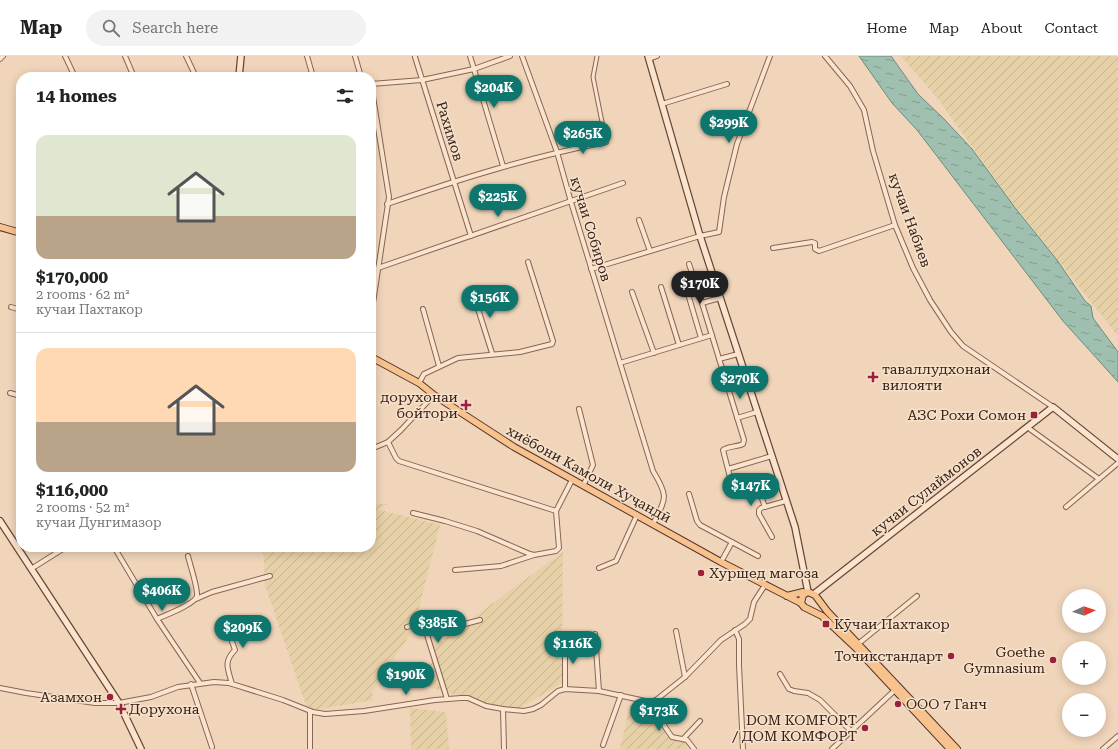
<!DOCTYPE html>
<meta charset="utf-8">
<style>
body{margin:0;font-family:"Roboto Serif",serif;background:#f2f2f2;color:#222;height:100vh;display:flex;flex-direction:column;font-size:15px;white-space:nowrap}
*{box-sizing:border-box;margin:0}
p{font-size:13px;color:#767676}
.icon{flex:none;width:22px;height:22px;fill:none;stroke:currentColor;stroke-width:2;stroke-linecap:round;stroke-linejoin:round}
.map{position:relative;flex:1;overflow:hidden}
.side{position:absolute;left:16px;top:16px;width:360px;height:480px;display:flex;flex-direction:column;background:#fff;border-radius:16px;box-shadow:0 2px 10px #0003}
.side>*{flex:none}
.needle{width:26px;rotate:87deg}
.tools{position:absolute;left:1062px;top:533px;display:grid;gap:8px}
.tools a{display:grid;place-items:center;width:44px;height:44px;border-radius:50%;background:#fff;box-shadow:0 2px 10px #0003;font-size:20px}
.price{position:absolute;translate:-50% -34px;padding:0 9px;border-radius:14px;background:#0f766e;color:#fff;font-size:13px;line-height:26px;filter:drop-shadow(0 1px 2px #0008)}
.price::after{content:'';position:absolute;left:50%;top:24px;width:12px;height:9px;margin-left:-6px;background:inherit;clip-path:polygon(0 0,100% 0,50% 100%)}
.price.current{background:#222;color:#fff}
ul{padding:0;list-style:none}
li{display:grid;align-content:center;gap:8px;height:212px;padding:0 20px}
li+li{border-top:1px solid #e0e0e0}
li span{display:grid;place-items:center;height:124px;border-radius:12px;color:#555}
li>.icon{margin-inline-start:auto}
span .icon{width:72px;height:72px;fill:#fffc;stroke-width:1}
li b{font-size:17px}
h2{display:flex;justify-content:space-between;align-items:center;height:48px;padding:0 20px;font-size:17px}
header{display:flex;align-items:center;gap:24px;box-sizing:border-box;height:56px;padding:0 20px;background:#fff;border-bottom:1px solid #e0e0e0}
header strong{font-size:19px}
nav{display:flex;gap:22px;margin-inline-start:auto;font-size:14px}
.search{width:280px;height:36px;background:#f2f2f2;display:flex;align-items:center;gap:10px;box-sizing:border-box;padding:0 14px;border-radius:22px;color:#767676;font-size:15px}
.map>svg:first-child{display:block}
.farmland{fill:url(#farmland-furrows)}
.water{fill:url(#water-ripples);stroke:#668e7c}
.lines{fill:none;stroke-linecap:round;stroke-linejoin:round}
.pedestrian-casing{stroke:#886554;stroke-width:5}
.minor-casing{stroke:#886554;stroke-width:6}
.secondary-casing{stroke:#694637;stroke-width:8}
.primary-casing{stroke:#553529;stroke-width:8}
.pedestrian{stroke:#fbe4cd;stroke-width:3}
.minor{stroke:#fbe4cd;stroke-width:4}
.secondary{stroke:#fbe4cd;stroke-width:5.5}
.primary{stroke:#f8c28e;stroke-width:6}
.poi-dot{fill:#9b2039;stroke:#f7e1ca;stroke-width:1.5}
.labels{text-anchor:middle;stroke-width:3;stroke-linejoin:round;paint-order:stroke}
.street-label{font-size:14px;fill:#36221a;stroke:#f7e1ca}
.poi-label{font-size:14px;fill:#36221a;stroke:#f7e1ca;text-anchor:end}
</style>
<header>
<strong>Map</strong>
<div class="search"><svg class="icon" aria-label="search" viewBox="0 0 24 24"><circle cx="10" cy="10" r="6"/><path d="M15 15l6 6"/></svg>Search here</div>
<nav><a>Home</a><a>Map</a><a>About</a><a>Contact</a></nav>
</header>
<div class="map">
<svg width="1118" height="693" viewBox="0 0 1118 693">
<defs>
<pattern id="farmland-furrows" width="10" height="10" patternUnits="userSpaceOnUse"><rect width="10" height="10" fill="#e6d0a7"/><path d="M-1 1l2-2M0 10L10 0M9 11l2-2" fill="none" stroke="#c6b28f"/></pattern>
<pattern id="water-ripples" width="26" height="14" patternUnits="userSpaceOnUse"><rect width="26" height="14" fill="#9fc0b0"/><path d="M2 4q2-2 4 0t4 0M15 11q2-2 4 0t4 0" fill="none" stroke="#829c8e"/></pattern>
</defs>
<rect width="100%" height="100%" fill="#f0d5ba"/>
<!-- farmland -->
<g class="farmland">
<polygon points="901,0 1118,0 1118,280 1012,146 938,43"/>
<polygon points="371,448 389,448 376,453 440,469 414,572 372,636 373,644 308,655 265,529 263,491 371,491"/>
<polygon points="563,496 562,627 513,656 426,630 434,590"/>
<polygon points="630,649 687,687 687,693 620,693"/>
<polygon points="410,652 446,656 449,693 411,693"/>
</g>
<!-- water -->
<polygon class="water" points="859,0 891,0 918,38 944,63 972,93 1016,153 1057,204 1085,245 1091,250 1093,262 1118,296 1118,326 1063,265 917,74 892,47"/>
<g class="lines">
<!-- pedestrian casing -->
<g class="pedestrian-casing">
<polyline id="pedestrian" points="597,0 593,21 606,86"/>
</g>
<!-- minor casing -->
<g class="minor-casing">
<g id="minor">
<polyline points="65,0 75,21"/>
<polyline points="125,0 134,21"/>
<polyline points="186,0 196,21"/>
<polyline points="307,0 313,21"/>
<polyline points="355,0 361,21"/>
<polyline points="470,0 503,110"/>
<path d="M522,0l35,96 14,50 82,269c16,26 13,27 0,53"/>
<polyline points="825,0 850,30 864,54 873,95 895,169 913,212 930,244 951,276 963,290 1053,351"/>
<polyline points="415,1 471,180"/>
<polyline points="0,3 3,0"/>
<polyline points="649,3 657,0"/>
<polyline points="230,21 240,18"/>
<polyline points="371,28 389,141 371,260"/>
<polyline points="371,28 422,24 474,13 510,0"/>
<polyline points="662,48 727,28"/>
<path d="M387,148c73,-25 143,-47 219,-62"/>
<polyline points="639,164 650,195"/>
<polyline points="773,192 812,186 815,187 815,193 819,195 895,169"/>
<path d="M689,208l13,39 42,137 -1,4c-6,3 -15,2 -20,6l10,39 22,-6 2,2 8,22"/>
<polyline points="378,212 623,127"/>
<polyline points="591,213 700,180 719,176 724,141 737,88 770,0"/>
<polyline points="683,221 701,282"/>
<polyline points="661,231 679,289"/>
<polyline points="472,234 492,297"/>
<polyline points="632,236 654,297"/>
<polyline points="702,247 720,242"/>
<polyline points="11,251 21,254"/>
<polyline points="423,253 439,310"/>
<polyline points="719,303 738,298"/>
<polyline points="620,307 712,279"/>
<polyline points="419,327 424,318 458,302 520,296 552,288 553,285 528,206"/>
<polyline points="10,337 21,340"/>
<polyline points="579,353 593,409 583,430"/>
<polyline points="737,362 757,356"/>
<polyline points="1027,371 1099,423"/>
<polyline points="388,386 396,402 399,405 556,455 572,424"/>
<polyline points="371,393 388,386 401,374 434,339"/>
<polyline points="728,413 772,400"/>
<polyline points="689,438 697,465 700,469 758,500"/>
<polyline points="1066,451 1118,407"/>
<polyline points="413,457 445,465 477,475 530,498 534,499 556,495 559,492 556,455"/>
<polyline points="772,481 759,458 759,454 761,452 786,445"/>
<polyline points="114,491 157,563 200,627"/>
<polyline points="721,506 732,486"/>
<polyline points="599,512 616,505 637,459"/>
<polyline points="31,513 66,491"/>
<polyline points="455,514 501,510 534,499"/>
<polyline points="196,543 212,536 270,520"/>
<path d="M157,563c9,-4 38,-15 40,-23 1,-8 -7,-31 -9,-40"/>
<polyline points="407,571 423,566 447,643"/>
<polyline points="735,574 739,583 739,609 743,693"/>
<polyline points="676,575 685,621"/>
<polyline points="427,578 480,564"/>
<polyline points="595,578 599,635"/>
<polyline points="565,585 565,633"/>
<polyline points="858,588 917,540"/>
<polyline points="780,618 789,633 794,635 808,637 820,644 851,675"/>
<polyline points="191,628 212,691"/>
<path d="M232,628c-4,-15 -9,-22 3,-34l-7,-20 27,-11"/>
<polyline points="0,632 26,637 95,647 119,647 151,641 178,631 214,626 229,627 283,644 313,656 325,658 364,655 435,644 461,642 468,642 486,650 503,653 524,655 533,653 541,649 558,635 565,633 599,635 650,646 656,644 685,621 721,584 745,568 750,563 754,546 765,529"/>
<path d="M656,644c0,15 8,26 16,37l15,3 7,9"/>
<polyline points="503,653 504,693"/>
<polyline points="310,655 310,693"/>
<polyline points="683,683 700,665"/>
<polyline points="603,689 621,639"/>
<polyline points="832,693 895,634"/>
<polyline points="1103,693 1118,680"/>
</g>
</g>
<!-- secondary casing -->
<g class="secondary-casing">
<g id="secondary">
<polyline points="648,0 700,180 795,471 808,536"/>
<polyline points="239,21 241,0"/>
<polyline points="0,465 119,647 141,693"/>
<polyline points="814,538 1053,351 1118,403"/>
</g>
</g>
<!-- primary casing -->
<g class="primary-casing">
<g id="primary">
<polyline points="0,171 21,177"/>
<polyline points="371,301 419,327 434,339 514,391 721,506 801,547"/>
<polyline points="787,540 803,536 805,537"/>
<polyline points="950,693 855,591 822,560 804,551 801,547 803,539 808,536 815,539 827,555 957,693"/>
</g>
</g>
<!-- pedestrian -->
<use href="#pedestrian" class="pedestrian"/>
<!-- minor -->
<use href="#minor" class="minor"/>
<!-- secondary -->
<use href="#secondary" class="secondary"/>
<!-- primary -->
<use href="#primary" class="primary"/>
</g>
<!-- markers -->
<g class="poi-dot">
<path d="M871 315h4v4h4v4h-4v4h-4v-4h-4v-4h4z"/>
<path d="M464 343h4v4h4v4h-4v4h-4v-4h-4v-4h4z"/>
<rect x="1030" y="355" width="8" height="8" rx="2"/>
<circle cx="701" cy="517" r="4"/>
<rect x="822" y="564" width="8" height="8" rx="2"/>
<circle cx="951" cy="600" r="4"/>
<circle cx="1053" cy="604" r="4"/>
<circle cx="110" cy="641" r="4"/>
<circle cx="898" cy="648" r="4"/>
<path d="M119 647h4v4h4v4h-4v4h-4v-4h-4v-4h4z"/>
<circle cx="865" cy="672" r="4"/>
</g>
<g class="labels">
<!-- street labels -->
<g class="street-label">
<text transform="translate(450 75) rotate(73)" y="5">Рахимов</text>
<text transform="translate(910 164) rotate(70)" y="5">кучаи Набиев</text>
<text transform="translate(591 173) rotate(73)" y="5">кучаи Собиров</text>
<text transform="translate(589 418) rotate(29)" y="5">хиёбони Камоли Хуҷандӣ</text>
<text transform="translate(926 435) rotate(-38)" y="5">кучаи Сулаймонов</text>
</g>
<!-- poi labels -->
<g class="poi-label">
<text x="882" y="318" text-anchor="start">таваллудхонаи<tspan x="882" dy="16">вилояти</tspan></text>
<text x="458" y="346">дорухонаи<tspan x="458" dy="16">бойтори</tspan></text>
<text x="1026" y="364">АЗС Рохи Сомон</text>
<text x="709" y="522" text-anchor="start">Хуршед магоза</text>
<text x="834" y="573" text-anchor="start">Кӯчаи Пахтакор</text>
<text x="1045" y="601">Goethe<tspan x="1045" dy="16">Gymnasium</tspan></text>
<text x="943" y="605">Точикстандарт</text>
<text x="102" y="646">Азамхон</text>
<text x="906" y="653" text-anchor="start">ООО 7 Ганч</text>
<text x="129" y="658" text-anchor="start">Дорухона</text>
<text x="857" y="669">DOM KOMFORT<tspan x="857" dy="16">/ ДОМ КОМФОРТ</tspan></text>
</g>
</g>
</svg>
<div class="tools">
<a><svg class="needle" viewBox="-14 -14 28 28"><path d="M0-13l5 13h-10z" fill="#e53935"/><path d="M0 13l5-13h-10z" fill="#767676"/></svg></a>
<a>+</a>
<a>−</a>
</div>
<b class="price" style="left:494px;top:53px">$204K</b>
<b class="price" style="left:729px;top:88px">$299K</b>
<b class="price" style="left:583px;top:99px">$265K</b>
<b class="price" style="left:498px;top:162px">$225K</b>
<b class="price current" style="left:700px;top:249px">$170K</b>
<b class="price" style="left:490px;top:263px">$156K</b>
<b class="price" style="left:740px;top:344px">$270K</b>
<b class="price" style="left:751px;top:451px">$147K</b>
<b class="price" style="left:162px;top:556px">$406K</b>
<b class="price" style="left:438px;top:588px">$385K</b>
<b class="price" style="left:243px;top:593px">$209K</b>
<b class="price" style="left:573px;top:609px">$116K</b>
<b class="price" style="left:406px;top:640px">$190K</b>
<b class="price" style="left:659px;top:676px">$173K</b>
<section class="side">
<h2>14 homes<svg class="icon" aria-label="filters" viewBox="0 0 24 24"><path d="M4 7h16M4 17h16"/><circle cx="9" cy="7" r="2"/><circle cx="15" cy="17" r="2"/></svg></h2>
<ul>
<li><span style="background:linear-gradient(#dfe7d0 65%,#b9a48a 0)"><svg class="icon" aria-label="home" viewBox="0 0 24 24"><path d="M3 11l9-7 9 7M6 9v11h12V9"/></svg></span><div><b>$170,000</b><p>2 rooms · 62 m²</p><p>кучаи Пахтакор</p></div></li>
<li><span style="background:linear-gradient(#ffd9b3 60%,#b9a48a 0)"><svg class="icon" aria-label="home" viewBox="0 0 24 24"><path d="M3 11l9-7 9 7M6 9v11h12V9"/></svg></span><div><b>$116,000</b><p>2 rooms · 52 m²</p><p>кучаи Дунгимазор</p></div></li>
</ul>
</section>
</div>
